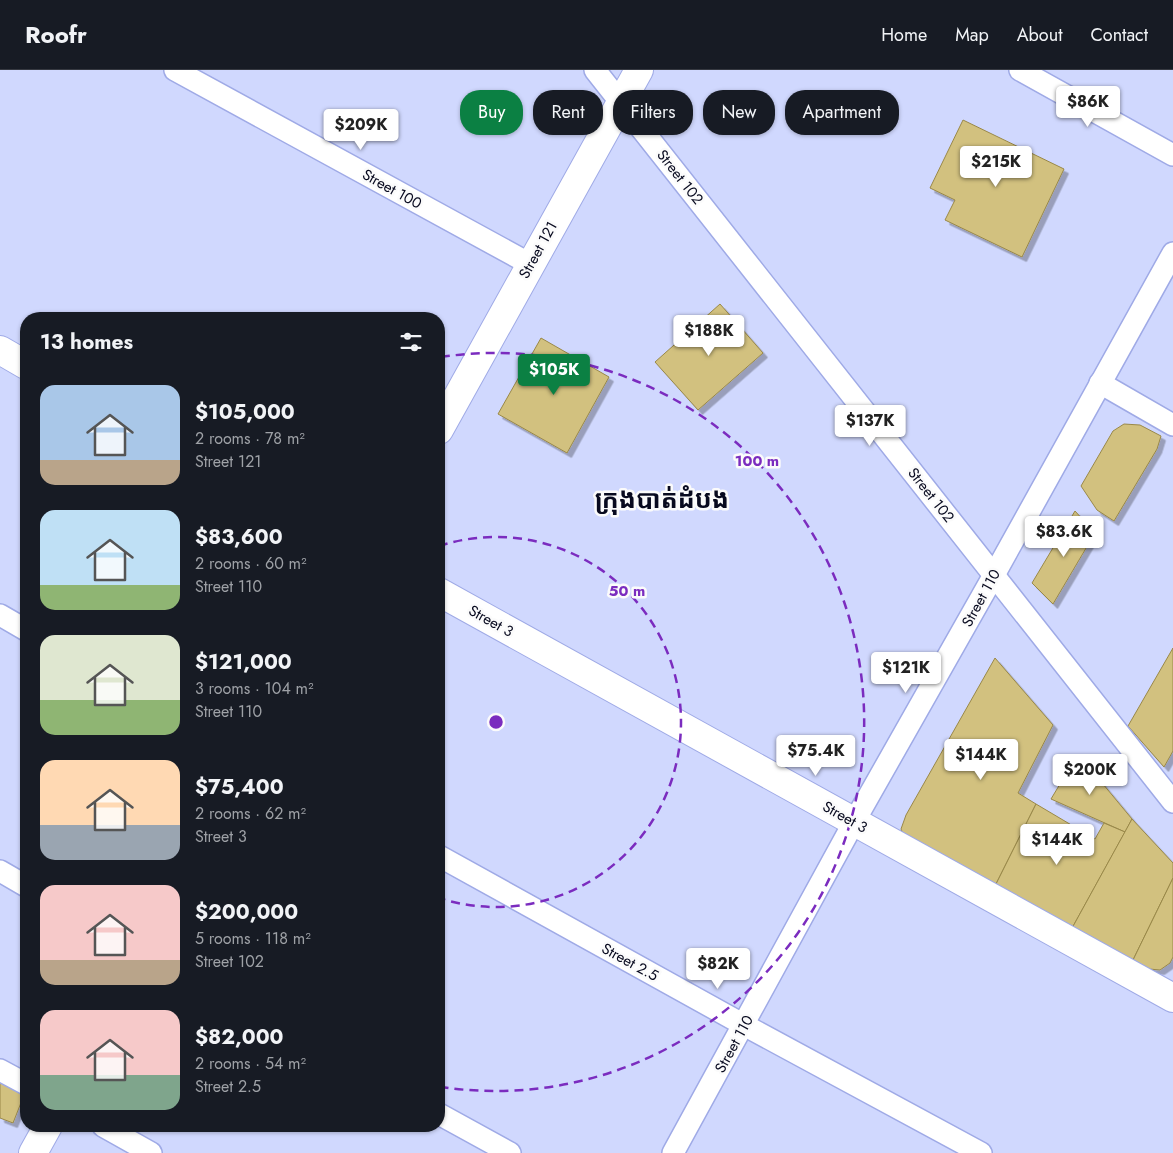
<!DOCTYPE html>
<meta charset="utf-8">
<style>
body{margin:0;font-family:Jost,"Noto Sans Khmer",sans-serif;background:#242831;color:#f1f3f6;height:100vh;display:flex;flex-direction:column;font-size:19px;white-space:nowrap}
*{box-sizing:border-box;margin:0}
p{font-size:16px;color:#9ea1a6}
.icon{flex:none;width:28px;height:28px;fill:none;stroke:currentColor;stroke-width:2;stroke-linecap:round;stroke-linejoin:round}
.map{position:relative;flex:1;overflow:hidden}
.panel{position:absolute;left:20px;top:242px;width:425px;height:820px;display:flex;flex-direction:column;background:#171b24;border-radius:20px;box-shadow:0 1px 4px #0004}
.panel>*{flex:none}
.top-card{position:absolute;left:460px;top:20px;width:475px;height:45px;display:flex;gap:10px}
.price{position:absolute;translate:-50% -42px;padding:0 11px;border-radius:5px;background:#fff;color:#222;font-size:16px;line-height:32px;filter:drop-shadow(0 1px 2px #0008)}
.price::after{content:'';position:absolute;left:50%;top:30px;width:15px;height:11px;margin-left:-8px;background:inherit;clip-path:polygon(0 0,100% 0,50% 100%)}
.price.selected{background:#0b8043;color:#fff}
ul{padding:0;list-style:none}
li{display:flex;align-items:center;gap:15px;height:125px;padding:0 20px}
li span{display:grid;place-items:center;flex:none;width:140px;height:100px;border-radius:15px;color:#555}
li>.icon{margin-inline-start:auto}
span .icon{width:60px;height:60px;fill:#fffc;stroke-width:1}
li b{font-size:21px}
h2{display:flex;justify-content:space-between;align-items:center;height:60px;padding:0 20px;font-size:21px}
.pill{padding:0 18px;border-radius:20px;background:#171b24;box-shadow:0 1px 4px #0004;font-size:18px;line-height:45px}
.pill.selected{background:#0b8043;color:#fff}
header{display:flex;align-items:center;gap:30px;box-sizing:border-box;height:70px;padding:0 25px;background:#171b24;border-bottom:1px solid #363941}
header strong{font-size:24px}
nav{display:flex;gap:28px;margin-inline-start:auto;font-size:18px}
.map>svg:first-child{display:block}
.building{fill:#d2c17f;stroke:#998848;filter:url(#shadow)}
.lines{fill:none;stroke-linecap:round;stroke-linejoin:round}
.street-casing{stroke:#9faae6;stroke-width:24}
.secondary-casing{stroke:#9faae6;stroke-width:30}
.street{stroke:#fff;stroke-width:21}
.secondary{stroke:#fff;stroke-width:28}
.ring{fill:none;stroke:#7b2cbf;stroke-width:2.5;stroke-dasharray:9 6}
.labels{text-anchor:middle;stroke-width:5;stroke-linejoin:round;paint-order:stroke}
.street-label{font-size:15px;fill:#080a1f;stroke:#fbfbfb}
.town-label{font-size:25px;font-weight:bold;fill:#080a1f;stroke:#fbfbfb}
.centre{fill:#7b2cbf;stroke:#fbfbfb;stroke-width:2.5}
.ring-label{font-size:15px;text-anchor:middle;font-weight:bold;fill:#7b2cbf;stroke:#fbfbfb;stroke-width:5;stroke-linejoin:round;paint-order:stroke}
</style>
<header>
<strong>Roofr</strong>
<nav><a>Home</a><a>Map</a><a>About</a><a>Contact</a></nav>
</header>
<div class="map">
<svg width="1173" height="1083" viewBox="0 0 1173 1083">
<defs>
<filter id="shadow"><feDropShadow dx="4.5" dy="4.5" stdDeviation="0" flood-color="#0004"/></filter>
</defs>
<rect width="100%" height="100%" fill="#d0d8fe"/>
<!-- building -->
<g class="building">
<polygon points="963,50 1064,99 1022,187 945,150 955,130 930,118"/>
<polygon points="720,234 763,283 698,340 655,292"/>
<polygon points="541,268 609,307 567,383 498,344"/>
<polygon points="1124,354 1140,355 1161,366 1157,379 1114,451 1097,440 1081,416 1113,361"/>
<polygon points="1075,441 1095,463 1053,534 1032,513"/>
<polygon points="1173,578 1173,681 1164,697 1128,656"/>
<polygon points="995,588 1053,655 1018,723 1036,734 994,818 906,771 901,759 906,745"/>
<polygon points="1078,684 1132,749 1125,762 1051,729"/>
<polygon points="1036,734 1095,769 1104,753 1125,762 1071,860 994,818"/>
<polygon points="1132,749 1173,793 1173,808 1133,890 1071,860"/>
<polygon points="1173,808 1173,887 1170,893 1160,900 1149,899 1133,890"/>
<polygon points="0,1008 26,1020 13,1053 0,1048"/>
</g>
<g class="lines">
<!-- street casing -->
<g class="street-casing">
<g id="street">
<polyline points="175,0 530,194"/>
<polyline points="595,0 1173,732"/>
<polyline points="1020,0 1173,85"/>
<polyline points="1100,313 1173,355"/>
<polyline points="0,545 26,560"/>
<polyline points="439,786 744,955 981,1083"/>
<polyline points="0,801 26,816"/>
<polyline points="0,1000 26,1014"/>
<polyline points="439,1044 510,1083"/>
<polyline points="103,1056 151,1083"/>
<polyline points="673,1083 854,752 994,505 1173,183"/>
</g>
</g>
<!-- secondary casing -->
<g class="secondary-casing">
<g id="secondary">
<polyline points="0,280 26,295"/>
<polyline points="439,360 639,0"/>
<polyline points="439,522 1173,928"/>
<polyline points="33,1083 48,1056"/>
</g>
</g>
<!-- street -->
<use href="#street" class="street"/>
<!-- secondary -->
<use href="#secondary" class="secondary"/>
</g>
<!-- distance rings -->
<g class="ring">
<path d="M439 476A185 185 0 1 1 439 828"/>
<path d="M441 287A369 369 0 1 1 441 1017"/>
</g>
<g class="labels">
<!-- street labels -->
<g class="street-label">
<text transform="translate(680 107) rotate(52)" y="5">Street 102</text>
<text transform="translate(392 119) rotate(29)" y="5">Street 100</text>
<text transform="translate(538 180) rotate(-61)" y="5">Street 121</text>
<text transform="translate(931 425) rotate(52)" y="5">Street 102</text>
<text transform="translate(981 528) rotate(-61)" y="5">Street 110</text>
<text transform="translate(491 551) rotate(29)" y="5">Street 3</text>
<text transform="translate(845 747) rotate(29)" y="5">Street 3</text>
<text transform="translate(630 892) rotate(29)" y="5">Street 2.5</text>
<text transform="translate(734 974) rotate(-61)" y="5">Street 110</text>
</g>
<!-- town labels -->
<g class="town-label">
<text x="662" y="438">ក្រុងបាត់ដំបង</text>
</g>
</g>
<circle cx="496" cy="652" r="8" class="centre"/>
<g class="ring-label">
<text x="757" y="396">100 m</text>
<text x="627" y="526">50 m</text>
</g>
</svg>
<b class="price" style="left:1088px;top:58px">$86K</b>
<b class="price" style="left:361px;top:81px">$209K</b>
<b class="price" style="left:996px;top:118px">$215K</b>
<b class="price" style="left:709px;top:287px">$188K</b>
<b class="price selected" style="left:554px;top:326px">$105K</b>
<b class="price" style="left:870px;top:377px">$137K</b>
<b class="price" style="left:1064px;top:488px">$83.6K</b>
<b class="price" style="left:906px;top:624px">$121K</b>
<b class="price" style="left:816px;top:707px">$75.4K</b>
<b class="price" style="left:981px;top:711px">$144K</b>
<b class="price" style="left:1090px;top:726px">$200K</b>
<b class="price" style="left:1057px;top:796px">$144K</b>
<b class="price" style="left:718px;top:920px">$82K</b>
<div class="top-card">
<a class="pill selected">Buy</a>
<a class="pill">Rent</a>
<a class="pill">Filters</a>
<a class="pill">New</a>
<a class="pill">Apartment</a>
</div>
<section class="panel">
<h2>13 homes<svg class="icon" aria-label="filters" viewBox="0 0 24 24"><path d="M4 7h16M4 17h16"/><circle cx="9" cy="7" r="2"/><circle cx="15" cy="17" r="2"/></svg></h2>
<ul>
<li><span style="background:linear-gradient(#a9c7e8 75%,#b9a48a 0)"><svg class="icon" aria-label="home" viewBox="0 0 24 24"><path d="M3 11l9-7 9 7M6 9v11h12V9"/></svg></span><div><b>$105,000</b><p>2 rooms · 78 m²</p><p>Street 121</p></div></li>
<li><span style="background:linear-gradient(#bfe0f5 75%,#8fb573 0)"><svg class="icon" aria-label="home" viewBox="0 0 24 24"><path d="M3 11l9-7 9 7M6 9v11h12V9"/></svg></span><div><b>$83,600</b><p>2 rooms · 60 m²</p><p>Street 110</p></div></li>
<li><span style="background:linear-gradient(#dfe7d0 65%,#8fb573 0)"><svg class="icon" aria-label="home" viewBox="0 0 24 24"><path d="M3 11l9-7 9 7M6 9v11h12V9"/></svg></span><div><b>$121,000</b><p>3 rooms · 104 m²</p><p>Street 110</p></div></li>
<li><span style="background:linear-gradient(#ffd9b3 65%,#9aa5b1 0)"><svg class="icon" aria-label="home" viewBox="0 0 24 24"><path d="M3 11l9-7 9 7M6 9v11h12V9"/></svg></span><div><b>$75,400</b><p>2 rooms · 62 m²</p><p>Street 3</p></div></li>
<li><span style="background:linear-gradient(#f6c9c9 75%,#b9a48a 0)"><svg class="icon" aria-label="home" viewBox="0 0 24 24"><path d="M3 11l9-7 9 7M6 9v11h12V9"/></svg></span><div><b>$200,000</b><p>5 rooms · 118 m²</p><p>Street 102</p></div></li>
<li><span style="background:linear-gradient(#f6c9c9 65%,#7fa58c 0)"><svg class="icon" aria-label="home" viewBox="0 0 24 24"><path d="M3 11l9-7 9 7M6 9v11h12V9"/></svg></span><div><b>$82,000</b><p>2 rooms · 54 m²</p><p>Street 2.5</p></div></li>
</ul>
</section>
</div>
